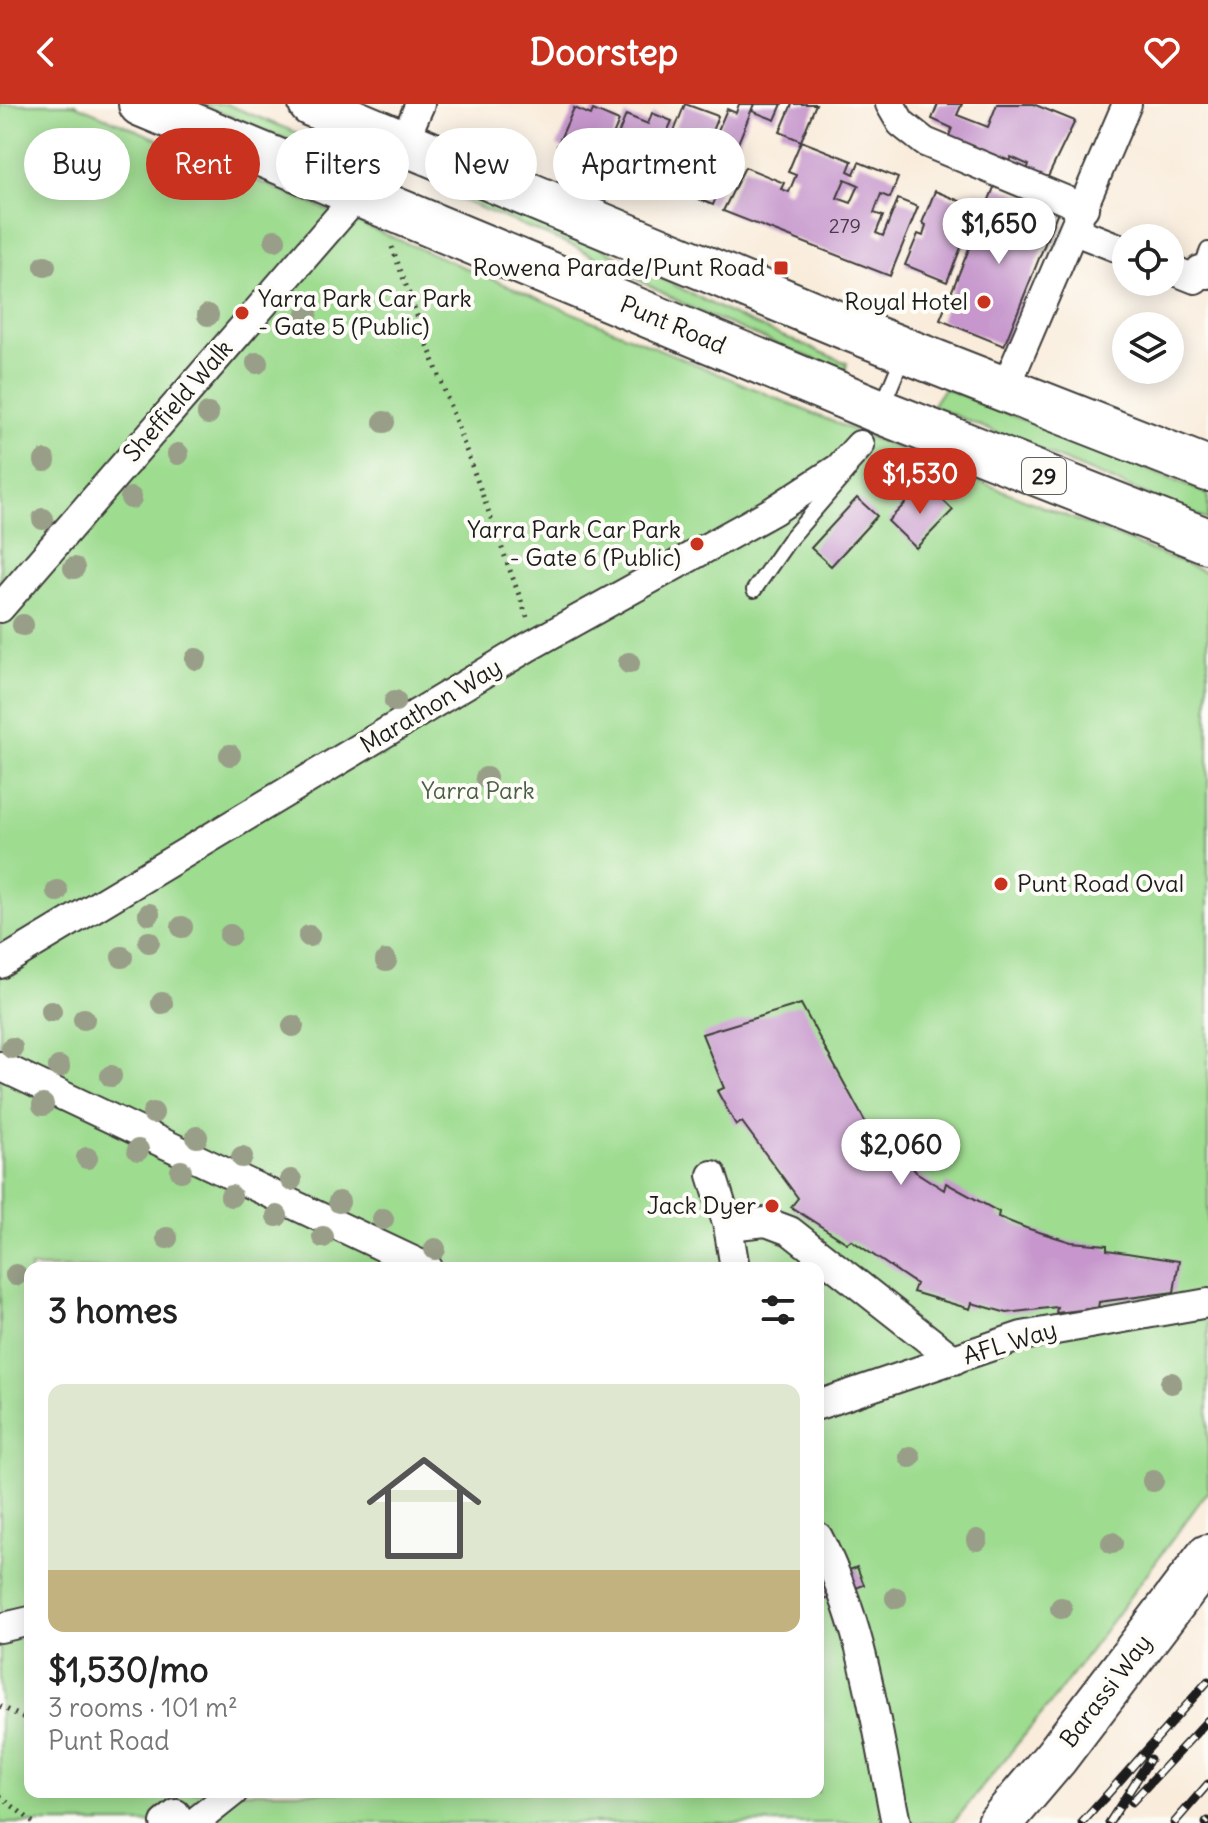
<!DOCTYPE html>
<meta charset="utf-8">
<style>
body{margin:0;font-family:Delius,sans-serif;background:#f2f2f2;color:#222;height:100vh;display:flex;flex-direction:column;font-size:30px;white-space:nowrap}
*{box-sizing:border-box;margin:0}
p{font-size:26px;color:#767676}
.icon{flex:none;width:44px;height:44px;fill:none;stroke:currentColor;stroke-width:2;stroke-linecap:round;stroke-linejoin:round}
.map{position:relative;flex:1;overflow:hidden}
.drawer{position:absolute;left:24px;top:1158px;width:800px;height:536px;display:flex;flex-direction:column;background:#fff;border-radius:16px;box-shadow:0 4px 20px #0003}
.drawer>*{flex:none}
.hud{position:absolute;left:24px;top:24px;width:800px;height:72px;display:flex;gap:16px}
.controls{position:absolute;left:1112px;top:120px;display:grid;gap:16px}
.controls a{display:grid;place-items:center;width:72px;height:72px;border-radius:50%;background:#fff;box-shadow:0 4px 20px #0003;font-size:40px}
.price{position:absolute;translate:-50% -68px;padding:0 18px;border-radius:28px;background:#fff;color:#222;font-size:26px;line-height:52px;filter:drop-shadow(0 2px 4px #0008)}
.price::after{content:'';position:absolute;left:50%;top:48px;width:24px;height:18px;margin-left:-12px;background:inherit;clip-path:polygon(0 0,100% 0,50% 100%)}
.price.selected{background:#c8321e;color:#fff}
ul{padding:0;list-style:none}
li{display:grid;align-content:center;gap:16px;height:424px;padding:0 24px}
li span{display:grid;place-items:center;height:248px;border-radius:16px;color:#555}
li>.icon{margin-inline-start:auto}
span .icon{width:144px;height:144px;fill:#fffc;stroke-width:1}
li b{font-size:34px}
h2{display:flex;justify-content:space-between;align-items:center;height:96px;padding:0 24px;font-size:34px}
.pill{padding:0 28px;border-radius:36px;background:#fff;box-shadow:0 4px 20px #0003;font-size:28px;line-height:72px}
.pill.selected{background:#c8321e;color:#fff}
header{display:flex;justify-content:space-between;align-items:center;height:104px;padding:0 24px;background:#c8321e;color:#fff;font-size:36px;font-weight:700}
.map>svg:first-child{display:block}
.green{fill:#9edc90;stroke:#5d7c56;stroke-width:2;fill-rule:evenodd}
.building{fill:#c696cc;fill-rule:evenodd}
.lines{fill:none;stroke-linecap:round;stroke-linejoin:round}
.lane-casing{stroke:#3d3b39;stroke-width:18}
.street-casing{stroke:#3d3b39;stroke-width:32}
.primary-casing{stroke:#3d3b39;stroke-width:48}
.highway-casing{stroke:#3d3b39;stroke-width:48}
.path{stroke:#3d3b39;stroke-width:5;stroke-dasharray:2 6;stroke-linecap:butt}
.lane{stroke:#fff;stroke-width:14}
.street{stroke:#fff;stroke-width:28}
.primary{stroke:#fff;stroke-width:44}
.highway{stroke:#fff;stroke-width:44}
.rail-casing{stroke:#1c1c1c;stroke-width:9}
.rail{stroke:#fdfcf7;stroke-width:6;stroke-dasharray:18;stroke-linecap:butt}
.tree{fill:#999e88}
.poi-dot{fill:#c8321e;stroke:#fdfcf7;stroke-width:3}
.labels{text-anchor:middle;stroke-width:8;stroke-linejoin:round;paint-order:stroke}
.number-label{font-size:20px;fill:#463a48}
.shield{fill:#fdfcf7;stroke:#605f5e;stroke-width:2}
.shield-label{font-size:22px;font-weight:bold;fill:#1c1c1c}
.poi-label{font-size:24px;fill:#1c1c1c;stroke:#fdfcf7;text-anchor:end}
.street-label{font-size:24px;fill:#1c1c1c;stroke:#fdfcf7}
.park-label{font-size:24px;fill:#4a5f45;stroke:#fdfcf7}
</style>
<header><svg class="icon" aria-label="back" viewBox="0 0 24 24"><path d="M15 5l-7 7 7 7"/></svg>Doorstep<svg class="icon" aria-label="heart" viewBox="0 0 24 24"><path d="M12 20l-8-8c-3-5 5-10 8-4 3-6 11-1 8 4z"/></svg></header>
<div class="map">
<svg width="1208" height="1719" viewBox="0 0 1208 1719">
<rect width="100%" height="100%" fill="#fdfcf7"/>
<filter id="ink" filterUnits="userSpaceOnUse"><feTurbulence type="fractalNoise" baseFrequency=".0125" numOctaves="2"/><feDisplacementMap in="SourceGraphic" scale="16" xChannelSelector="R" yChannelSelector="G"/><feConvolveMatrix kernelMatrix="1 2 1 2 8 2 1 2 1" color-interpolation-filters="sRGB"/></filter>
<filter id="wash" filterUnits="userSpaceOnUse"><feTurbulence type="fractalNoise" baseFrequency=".006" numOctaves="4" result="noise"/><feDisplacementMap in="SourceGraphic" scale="32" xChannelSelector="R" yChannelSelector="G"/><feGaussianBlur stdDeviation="1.8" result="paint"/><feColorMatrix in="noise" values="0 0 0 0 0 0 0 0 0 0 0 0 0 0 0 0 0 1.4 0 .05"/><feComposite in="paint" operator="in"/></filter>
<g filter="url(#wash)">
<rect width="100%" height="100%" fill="#f9ecdb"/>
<!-- green -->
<g class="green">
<path d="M0,0h74l800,335 334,134v918l-154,208 -101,124h-953zM30,1164h788v524h-788z"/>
<polygon points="200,0 226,0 322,39 318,48"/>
<polygon points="446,81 596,141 737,213 847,259 845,268 695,206 578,144 441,88"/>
<polygon points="944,284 1208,390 1208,416 932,302"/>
</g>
<g id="blocks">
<!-- building -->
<g class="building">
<polygon points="685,0 718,12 698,62 702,64 727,5 736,9 739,0 754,0 713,101 648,74 646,81 624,72 620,81 601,73 626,11 648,20 652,9 672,17 665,33 671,35"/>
<polygon points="755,0 782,0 775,16 752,7"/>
<polygon points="792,0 816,0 801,37 780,28"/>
<polygon points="938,0 962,0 957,11 988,23 997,0 1033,0 1075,17 1046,77 1026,69 1029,61 1011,53 1007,61 947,37 952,24 932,15"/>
<polygon points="574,4 591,11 593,6 619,17 601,61 557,42"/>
<path d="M801,37l51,20 -4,10 6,3 5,-12 39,16 -8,20 -9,-4 -7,19 9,3 -7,17 7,3 15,-37 20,8 -28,69 -167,-65 22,-44 39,16 -3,6 8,3 7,-17 -8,-3zM845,75l14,6 -8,18 -14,-5z"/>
<polygon points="995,81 1058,107 1004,242 940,216"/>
<polygon points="935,87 977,104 947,178 905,161 918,130 923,132 926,121 922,119"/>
<polygon points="925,379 953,406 916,444 888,417"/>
<polygon points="857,394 877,412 831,462 811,444"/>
<polygon points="801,900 874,1034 882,1028 916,1068 944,1086 946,1079 999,1108 998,1113 1026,1124 1071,1138 1107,1141 1107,1146 1179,1157 1174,1188 1099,1198 1098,1204 1056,1209 1057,1203 1007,1209 972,1199 970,1205 913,1188 916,1180 851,1136 847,1139 791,1103 798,1094 742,1018 736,1021 717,987 724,984 702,930"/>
<polygon points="857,1463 864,1481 824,1496 818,1478"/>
</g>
</g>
</g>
<g filter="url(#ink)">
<use href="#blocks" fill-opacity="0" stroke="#3d3b39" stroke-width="2"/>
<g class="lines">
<!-- lane casing -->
<g class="lane-casing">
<g id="lane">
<polyline points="1200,166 1208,146"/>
<polyline points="881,305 904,250"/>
<polyline points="754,486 789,436 849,366"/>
</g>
</g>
<!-- street casing -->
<g class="street-casing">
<g id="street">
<polyline points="890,0 901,19 925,38 1084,104"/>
<polyline points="1075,127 1126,147"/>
<polyline points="1170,165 1195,175 1200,166 1208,170"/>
<polyline points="1005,285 1127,0"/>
<polyline points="0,504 403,39 420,0"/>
<polyline points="0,860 528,543 773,407 839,364 860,341"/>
<polyline points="0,962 428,1164"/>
<polyline points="712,1071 728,1122 735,1164"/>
<polyline points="728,1122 766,1118 790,1127 954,1256"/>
<polyline points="818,1301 1022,1232 1208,1199"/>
<path d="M818,1433c46,87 58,190 78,286"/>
<polyline points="0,1524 30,1517"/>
<polyline points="165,1719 176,1710"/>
<polyline points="194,1719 233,1688"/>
</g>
</g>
<!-- primary casing -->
<g class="primary-casing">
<polyline id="primary" points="1000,1719 1056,1653 1208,1453"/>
</g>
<!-- highway casing -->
<g class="highway-casing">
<g id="highway">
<polyline points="141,0 879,307 1208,437"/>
<polyline points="311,0 848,224 1208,365"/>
</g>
</g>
<!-- path -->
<g class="path">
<polyline points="392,143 527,513"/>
<polyline points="0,1602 30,1617"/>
<polyline points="0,1692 34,1719"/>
</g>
<!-- lane -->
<use href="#lane" class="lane"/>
<!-- street -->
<use href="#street" class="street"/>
<!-- primary -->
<use href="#primary" class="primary"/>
<!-- highway -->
<use href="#highway" class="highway"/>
<!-- rail casing -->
<g class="rail-casing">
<g id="rail">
<polyline points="1132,1698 1208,1616"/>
<polyline points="1082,1719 1208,1577"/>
<polyline points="1109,1719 1150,1655"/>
<polyline points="1174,1719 1208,1680"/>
<polyline points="1206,1719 1208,1717"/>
</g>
</g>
<!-- rail -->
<use href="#rail" class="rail"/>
</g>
<!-- trees -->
<g class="tree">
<circle cx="275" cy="136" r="11"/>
<circle cx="45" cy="162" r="11"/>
<circle cx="307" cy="209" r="11"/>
<circle cx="208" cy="211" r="11"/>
<circle cx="257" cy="259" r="11"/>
<circle cx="208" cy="310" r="11"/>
<circle cx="384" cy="318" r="11"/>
<circle cx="178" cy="350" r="11"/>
<circle cx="45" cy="357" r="11"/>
<circle cx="131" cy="394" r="11"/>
<circle cx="43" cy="415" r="11"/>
<circle cx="74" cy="464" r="11"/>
<circle cx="23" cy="521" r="11"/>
<circle cx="196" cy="555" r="11"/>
<circle cx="629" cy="559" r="11"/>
<circle cx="395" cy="597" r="11"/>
<circle cx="230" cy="651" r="11"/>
<circle cx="486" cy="674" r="11"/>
<circle cx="57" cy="787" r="11"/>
<circle cx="149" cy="810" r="11"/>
<circle cx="182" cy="823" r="11"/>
<circle cx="230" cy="831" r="11"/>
<circle cx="309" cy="832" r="11"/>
<circle cx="149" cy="838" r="11"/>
<circle cx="122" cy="853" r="11"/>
<circle cx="386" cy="857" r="11"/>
<circle cx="162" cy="899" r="11"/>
<circle cx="51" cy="907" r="11"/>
<circle cx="84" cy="915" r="11"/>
<circle cx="293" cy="922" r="11"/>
<circle cx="12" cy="944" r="11"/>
<circle cx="59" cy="963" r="11"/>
<circle cx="111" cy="972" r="11"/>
<circle cx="43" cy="1001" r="11"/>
<circle cx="153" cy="1009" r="11"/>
<circle cx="197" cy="1033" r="11"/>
<circle cx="138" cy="1046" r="11"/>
<circle cx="242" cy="1053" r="11"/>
<circle cx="87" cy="1054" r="11"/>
<circle cx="181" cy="1067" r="11"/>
<circle cx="291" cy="1076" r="11"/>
<circle cx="231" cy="1092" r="11"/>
<circle cx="339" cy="1098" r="11"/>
<circle cx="277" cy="1112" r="11"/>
<circle cx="383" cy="1115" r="11"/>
<circle cx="323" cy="1133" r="11"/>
<circle cx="167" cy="1134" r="11"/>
<circle cx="435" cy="1145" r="11"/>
<circle cx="16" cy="1171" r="11"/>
<circle cx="1171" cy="1279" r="11"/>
<circle cx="910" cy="1353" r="11"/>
<circle cx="1153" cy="1377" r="11"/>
<circle cx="977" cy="1436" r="11"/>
<circle cx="1112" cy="1439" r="11"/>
<circle cx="896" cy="1494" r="11"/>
<circle cx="1061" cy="1504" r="11"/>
</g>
</g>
<!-- markers -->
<g class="poi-dot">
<rect x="773" y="156" width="16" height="16" rx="4"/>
<circle cx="984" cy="198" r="8"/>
<circle cx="242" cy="209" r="8"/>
<circle cx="697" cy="440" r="8"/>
<circle cx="1001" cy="780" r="8"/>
<circle cx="772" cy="1102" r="8"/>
</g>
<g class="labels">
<!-- number labels -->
<g class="number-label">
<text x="845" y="129">279</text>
</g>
<!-- shield labels -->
<rect class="shield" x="1022" y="354" width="44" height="36" rx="6"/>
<g class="shield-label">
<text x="1044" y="380">29</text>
</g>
<!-- poi labels -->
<g class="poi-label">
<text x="765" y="172">Rowena Parade/Punt Road</text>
<text x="258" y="203" text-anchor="start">Yarra Park Car Park<tspan x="258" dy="28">- Gate 5 (Public)</tspan></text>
<text x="968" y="206">Royal Hotel</text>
<text x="681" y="434">Yarra Park Car Park<tspan x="681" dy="28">- Gate 6 (Public)</tspan></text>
<text x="1017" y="788" text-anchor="start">Punt Road Oval</text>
<text x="756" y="1110">Jack Dyer</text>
</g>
<!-- street labels -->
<g class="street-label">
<text transform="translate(673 221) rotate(23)" y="8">Punt Road</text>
<text transform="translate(178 297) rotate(-49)" y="8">Sheffield Walk</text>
<text transform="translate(431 602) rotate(-31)" y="8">Marathon Way</text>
<text transform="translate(1010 1239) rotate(-17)" y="8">AFL Way</text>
<text transform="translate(1106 1587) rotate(-53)" y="8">Barassi Way</text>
</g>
<!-- park labels -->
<g class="park-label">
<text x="478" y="695">Yarra Park</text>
</g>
</g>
</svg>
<div class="controls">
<a><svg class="icon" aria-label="locate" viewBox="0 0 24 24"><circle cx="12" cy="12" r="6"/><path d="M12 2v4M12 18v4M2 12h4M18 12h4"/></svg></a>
<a><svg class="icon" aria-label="layers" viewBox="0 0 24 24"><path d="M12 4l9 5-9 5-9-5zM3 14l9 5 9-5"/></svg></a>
</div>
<b class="price" style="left:999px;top:162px">$1,650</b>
<b class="price selected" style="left:920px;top:412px">$1,530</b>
<b class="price" style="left:901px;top:1083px">$2,060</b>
<div class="hud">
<a class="pill">Buy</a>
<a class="pill selected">Rent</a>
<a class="pill">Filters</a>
<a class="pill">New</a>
<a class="pill">Apartment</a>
</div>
<section class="drawer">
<h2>3 homes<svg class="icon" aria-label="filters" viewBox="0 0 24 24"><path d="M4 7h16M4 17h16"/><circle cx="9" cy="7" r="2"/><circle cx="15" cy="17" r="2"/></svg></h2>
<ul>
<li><span style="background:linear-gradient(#dfe7d0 75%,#c2b280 0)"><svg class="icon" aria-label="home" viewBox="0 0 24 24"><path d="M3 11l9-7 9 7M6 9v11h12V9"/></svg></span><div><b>$1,530/mo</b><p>3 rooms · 101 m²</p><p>Punt Road</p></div></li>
</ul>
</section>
</div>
